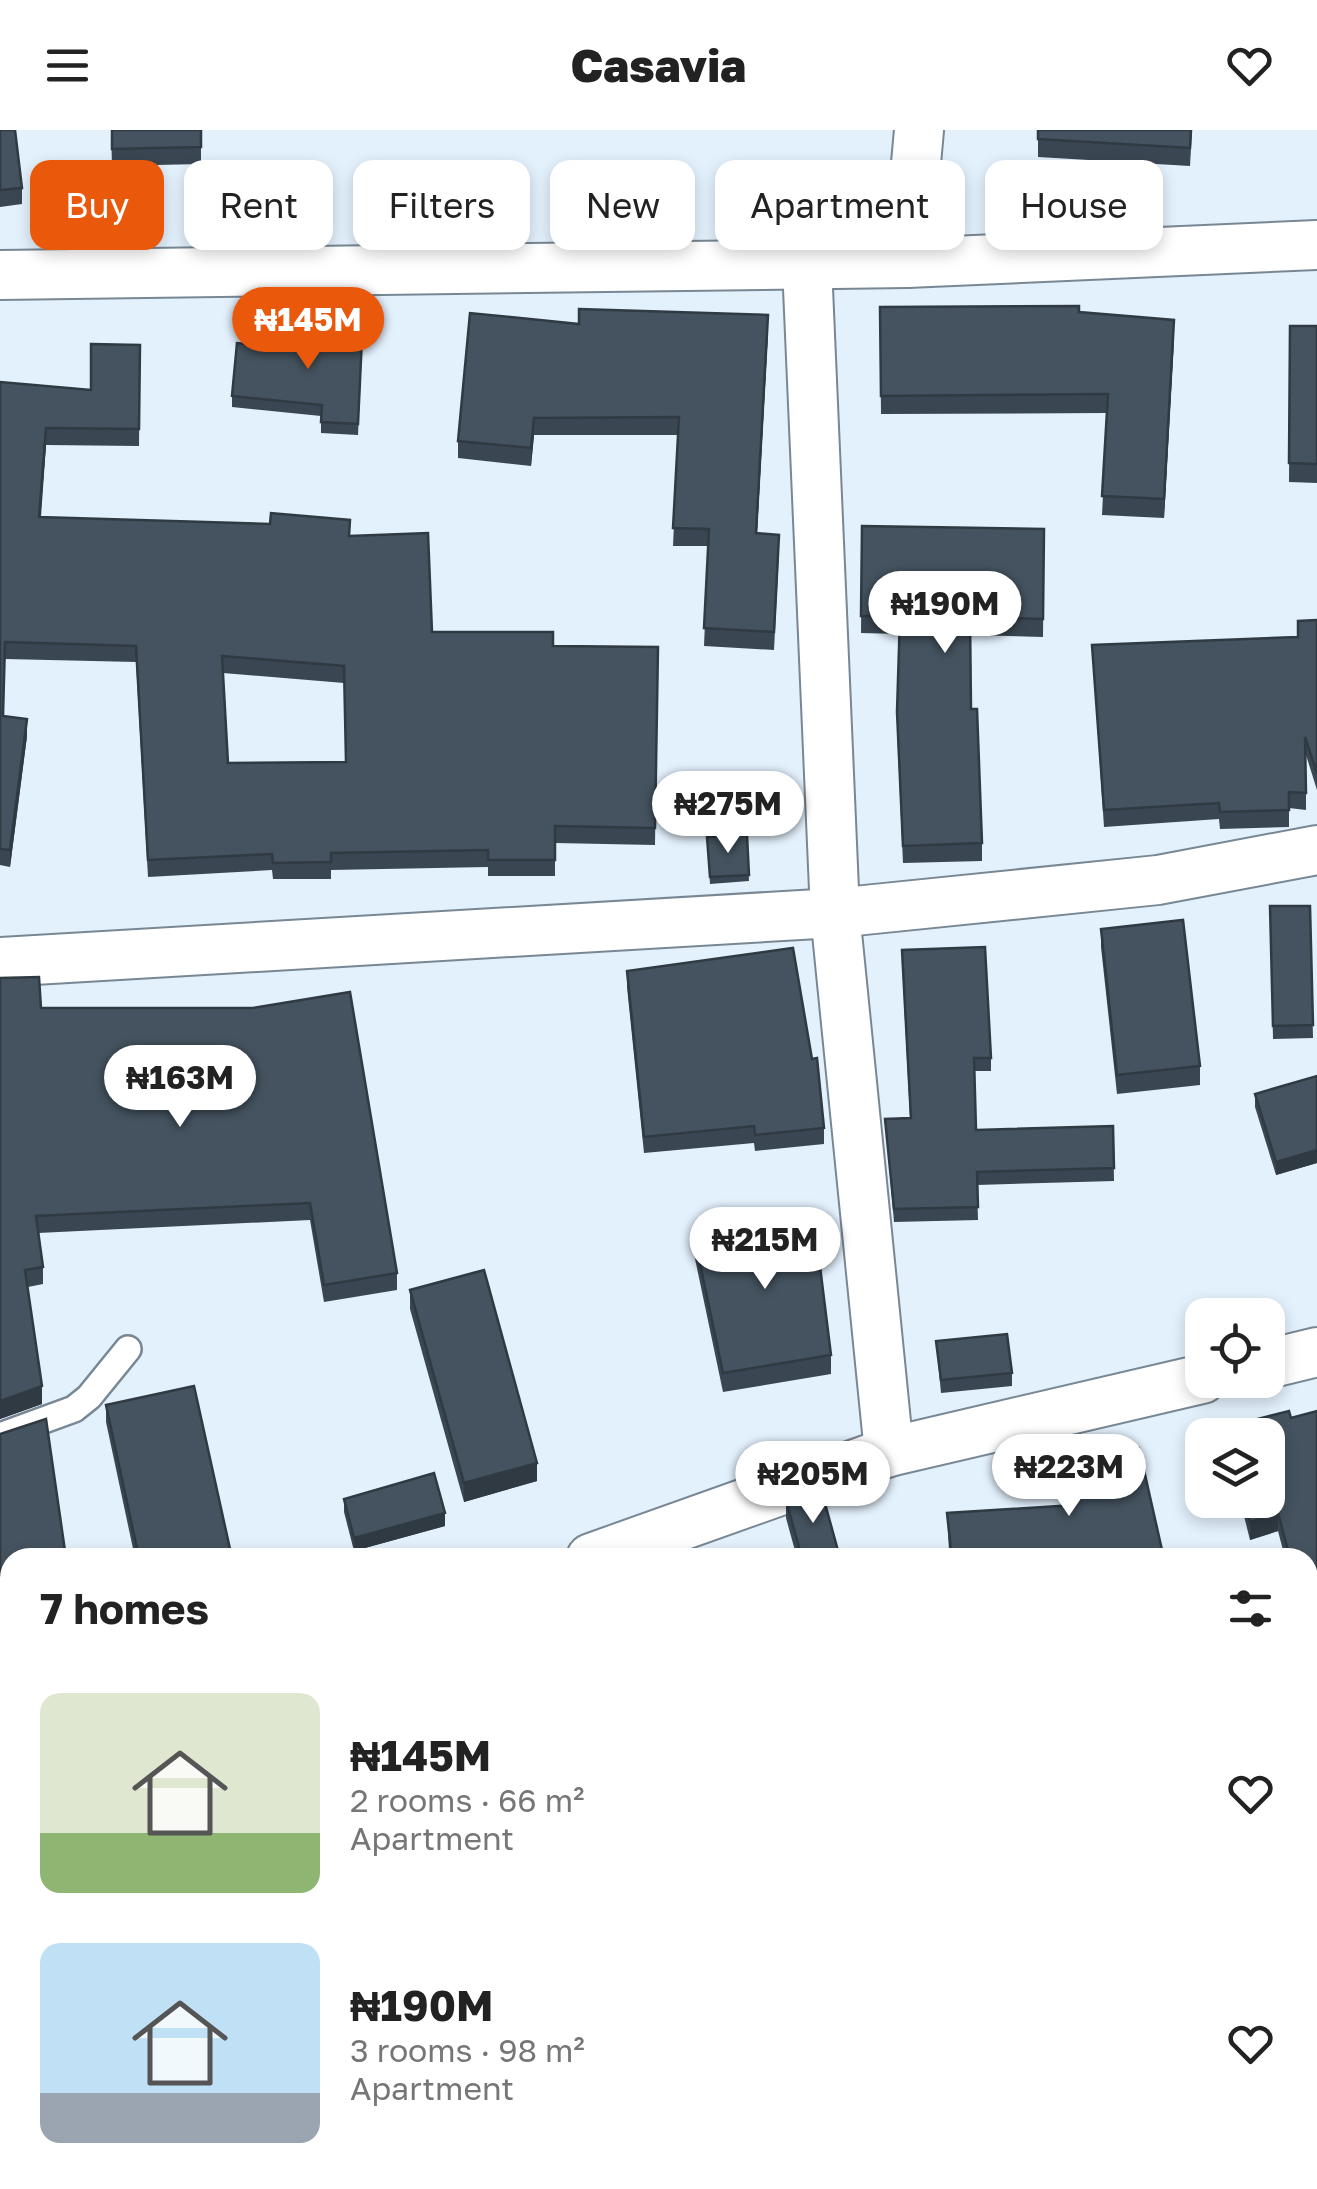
<!DOCTYPE html>
<meta charset="utf-8">
<style>
body{margin:0;font-family:"Golos Text",sans-serif;background:#f6f6f6;color:#222;height:100vh;display:flex;flex-direction:column;font-size:38px;white-space:nowrap}
*{box-sizing:border-box;margin:0}
p{font-size:32px;color:#767676}
.icon{flex:none;width:55px;height:55px;fill:none;stroke:currentColor;stroke-width:2;stroke-linecap:round;stroke-linejoin:round}
.map{position:relative;flex:1;overflow:hidden}
.drawer{position:absolute;left:0px;top:1418px;width:1318px;height:642px;display:flex;flex-direction:column;background:#fff;border-radius:30px 30px 0 0;box-shadow:0 5px 15px #0003}
.drawer>*{flex:none}
.hud{position:absolute;left:30px;top:30px;width:1258px;height:90px;display:flex;gap:20px}
.controls{position:absolute;left:1185px;top:1168px;display:grid;gap:20px}
.controls a{display:grid;place-items:center;width:100px;height:100px;border-radius:20px;background:#fff;box-shadow:0 5px 15px #0003;font-size:50px}
.price{position:absolute;translate:-50% -85px;padding:0 22px;border-radius:35px;background:#fff;color:#222;font-size:32px;line-height:65px;filter:drop-shadow(0 2px 5px #0008)}
.price::after{content:'';position:absolute;left:50%;top:60px;width:30px;height:22px;margin-left:-15px;background:inherit;clip-path:polygon(0 0,100% 0,50% 100%)}
.price.selected{background:#ea580c;color:#fff}
ul{padding:0;list-style:none}
li{display:flex;align-items:center;gap:30px;height:250px;padding:0 40px}
li span{display:grid;place-items:center;flex:none;width:280px;height:200px;border-radius:20px;color:#555}
li>.icon{margin-inline-start:auto}
span .icon{width:120px;height:120px;fill:#fffc;stroke-width:1}
li b{font-size:42px}
h2{display:flex;justify-content:space-between;align-items:center;height:120px;padding:0 40px;font-size:42px}
.pill{padding:0 35px;border-radius:20px;background:#fff;box-shadow:0 5px 15px #0003;font-size:35px;line-height:90px}
.pill.selected{background:#ea580c;color:#fff}
header{display:flex;justify-content:space-between;align-items:center;height:130px;padding:0 40px;background:#fff;font-size:45px;font-weight:800}
.map>svg:first-child{display:block}
.lines{fill:none;stroke-linecap:round;stroke-linejoin:round}
.service-casing{stroke:#778794;stroke-width:30}
.minor-casing{stroke:#778794;stroke-width:52}
.service{stroke:#fff;stroke-width:25}
.minor{stroke:#fff;stroke-width:48}
.wall{fill:#3a4752;fill-rule:evenodd}
.shaded-wall{fill:#303a42}
.building{fill:#44535f;stroke:#303a42;stroke-width:2.5;fill-rule:evenodd}
</style>
<header><svg class="icon" aria-label="menu" viewBox="0 0 24 24"><path d="M4 6h16M4 12h16M4 18h16"/></svg>Casavia<svg class="icon" aria-label="heart" viewBox="0 0 24 24"><path d="M12 20l-8-8c-3-5 5-10 8-4 3-6 11-1 8 4z"/></svg></header>
<div class="map">
<svg width="1317" height="2059" viewBox="0 0 1317 2059">
<rect width="100%" height="100%" fill="#e3f1fd"/>
<g class="lines">
<!-- service casing -->
<g class="service-casing">
<polyline id="service" points="0,1306 74,1279 89,1267 128,1219"/>
</g>
<!-- minor casing -->
<g class="minor-casing">
<g id="minor">
<polyline points="907,133 919,0"/>
<polyline points="807,135 835,783 889,1322"/>
<polyline points="0,145 907,133 1317,115"/>
<polyline points="0,832 835,783 1158,750 1317,720"/>
<polyline points="1268,1234 1317,1222"/>
<polyline points="591,1428 889,1322 1202,1249"/>
<polyline points="0,1625 10,1621"/>
<polyline points="1308,1960 1317,1960"/>
<polyline points="213,2050 215,2059"/>
<polyline points="951,2059 951,2050"/>
</g>
</g>
<!-- service -->
<use href="#service" class="service"/>
<!-- minor -->
<use href="#minor" class="minor"/>
</g>
<!-- wall -->
<g class="wall">
<polygon points="0,0 22,58 22,74 0,77"/>
<polygon points="111,0 201,0 201,34 112,36"/>
<polygon points="1038,0 1192,0 1190,36 1038,27"/>
<polygon points="880,177 1079,182 1174,208 1164,388 1102,385 1107,283 881,284"/>
<polygon points="579,194 768,202 757,403 779,422 774,520 704,516 708,416 673,416 678,305 534,305 531,336 458,328 458,311"/>
<polygon points="1290,196 1317,196 1317,353 1289,352"/>
<polygon points="363,198 358,305 321,303 321,286 232,277 232,266 325,220"/>
<path d="M140,215l-1,101 -93,-1 -5,72 309,19 82,96 121,14 105,1 -3,198 -100,-2v33h-67v-9l-157,3v9h-58l-1,-9 -124,7 -12,-215 -131,-3 -2,57 24,20 -17,131 -10,-2v-483l91,8zM223,543l121,10 2,79 -118,1z"/>
<polygon points="862,396 1044,399 1043,507 970,505 971,579 982,713 982,731 903,733 897,599 899,504 861,503"/>
<polygon points="1317,490 1317,660 1306,625 1306,680 1289,678 1289,697 1220,699 1219,689 1104,697 1092,515 1298,507"/>
<polygon points="747,705 749,751 710,754 707,707"/>
<polygon points="1270,776 1310,776 1313,908 1273,909"/>
<polygon points="1101,799 1200,936 1200,955 1117,964 1101,817"/>
<polygon points="902,833 991,928 991,941 974,941 976,1000 1113,996 1114,1051 977,1055 978,1090 894,1092 885,989 910,988"/>
<polygon points="627,841 824,998 824,1014 755,1021 754,1013 644,1023 627,857"/>
<polygon points="41,878 253,878 397,1143 397,1160 324,1172 310,1090 38,1103 43,1137 43,1154 28,1157 42,1274 0,1289"/>
<polygon points="1317,946 1317,1033 1276,1045 1255,977 1255,964"/>
<polygon points="694,1105 831,1225 831,1244 723,1262 694,1124"/>
<polygon points="410,1160 537,1351 464,1372 410,1179"/>
<polygon points="936,1211 1012,1243 1012,1256 941,1263"/>
<polygon points="106,1275 232,1428 135,1428 106,1292"/>
<polygon points="1291,1288 1317,1496 1308,1498 1308,1428 1285,1428 1278,1401 1250,1410 1240,1370 1268,1370 1268,1305 1227,1305 1227,1297"/>
<polygon points="1065,1334 1162,1428 949,1421 947,1383 1070,1375 1065,1352"/>
<polygon points="344,1369 445,1396 354,1421 344,1382"/>
<polygon points="786,1370 840,1428 797,1428 786,1388"/>
<rect x="1308" y="1686" width="9" height="141"/>
<polygon points="10,1934 10,2030 0,2031 0,1935"/>
<rect x="255" y="2050" width="184" height="9"/>
</g>
<!-- shaded-wall -->
<g class="shaded-wall">
<polygon points="768,185 768,202 756,421 756,403"/>
<polygon points="1174,190 1174,208 1164,388 1164,369"/>
<polygon points="534,288 534,305 531,336 531,318"/>
<polygon points="46,298 46,315 39,404 39,387"/>
<polygon points="27,589 27,606 10,737 10,720"/>
<polygon points="1317,1020 1317,1033 1276,1045 1276,1032"/>
<polygon points="42,1256 42,1274 0,1289 0,1271"/>
<polygon points="537,1333 537,1351 464,1372 464,1353"/>
<polygon points="445,1383 445,1396 354,1421 354,1408"/>
<polygon points="1278,1383 1278,1401 1250,1410 1250,1392"/>
<polygon points="1162,1420 1162,1428 1125,1428"/>
<polygon points="1317,1479 1317,1496 1308,1498 1308,1481"/>
<polygon points="10,1569 10,1586 0,1589 0,1572"/>
<polygon points="10,1890 10,1908 0,1912 0,1894"/>
</g>
<!-- building -->
<g class="building">
<polygon points="0,0 15,0 22,58 0,60"/>
<polygon points="112,0 201,0 201,17 112,19"/>
<polygon points="1038,0 1191,0 1190,18 1038,9"/>
<polygon points="1079,176 1079,182 1174,190 1164,369 1102,366 1108,264 881,266 880,177"/>
<polygon points="579,179 768,185 756,403 779,405 774,502 704,498 709,399 673,398 679,287 534,288 531,318 458,311 470,183 579,194"/>
<polygon points="327,184 363,186 358,294 321,292 322,275 232,266 237,213 325,220"/>
<polygon points="1290,196 1317,196 1317,334 1289,333"/>
<path d="M91,214l49,1 -1,84 -93,-1 -7,89 231,7 1,-11 79,7 -1,16 79,-3 4,99h121v14l105,1 -3,181 -100,-2v34h-67v-10l-157,3v9l-58,1 -1,-9 -124,6 -12,-214 -131,-4 -2,74 24,3 -17,131 -10,-1v-467l91,8zM222,526l122,10 2,96 -118,1z"/>
<polygon points="862,396 1044,399 1043,489 970,487 971,579 977,579 982,713 903,716 897,582 900,486 861,486"/>
<polygon points="1317,490 1317,643 1305,607 1306,663 1289,662 1289,680 1220,682 1219,673 1104,680 1092,515 1298,507 1298,491"/>
<polygon points="747,705 749,745 710,747 707,707"/>
<polygon points="1270,776 1310,776 1313,895 1273,896"/>
<polygon points="1183,790 1200,936 1117,945 1101,799"/>
<polygon points="985,817 991,928 974,928 976,1000 1113,996 1114,1038 977,1042 978,1077 894,1079 885,989 911,988 902,820"/>
<polygon points="793,818 812,929 817,928 824,998 755,1005 754,996 644,1007 627,841"/>
<polygon points="39,847 41,878 253,878 350,862 397,1143 324,1155 310,1073 36,1086 43,1137 25,1140 42,1256 0,1271 0,848"/>
<polygon points="1317,946 1317,1020 1276,1032 1255,964"/>
<polygon points="813,1080 831,1225 723,1243 694,1105"/>
<polygon points="484,1140 537,1333 464,1353 410,1160"/>
<polygon points="1007,1204 1012,1243 941,1250 936,1211"/>
<polygon points="194,1256 232,1428 139,1428 106,1275"/>
<polygon points="1289,1281 1291,1288 1317,1281 1317,1479 1308,1481 1308,1428 1290,1428 1278,1383 1250,1392 1245,1370 1268,1370 1268,1305 1229,1305 1227,1297"/>
<polygon points="46,1289 66,1428 10,1428 10,1569 0,1572 0,1522 1,1522 0,1512 0,1304"/>
<polygon points="1139,1318 1162,1420 1125,1428 924,1428 951,1420 947,1383 1074,1375 1065,1334"/>
<polygon points="434,1343 445,1383 354,1408 344,1369"/>
<polygon points="821,1359 840,1428 802,1428 786,1370"/>
<rect x="1308" y="1686" width="9" height="123"/>
<polygon points="10,1703 10,1890 0,1894 0,1707"/>
<polygon points="10,1934 10,2012 0,2013 0,1935"/>
<polygon points="255,2050 438,2050 438,2054 345,2051 345,2059 255,2059"/>
<polygon points="602,2050 820,2050 821,2059 553,2059"/>
<rect x="1064" y="2050" width="145" height="9"/>
</g>
</svg>
<div class="controls">
<a><svg class="icon" aria-label="locate" viewBox="0 0 24 24"><circle cx="12" cy="12" r="6"/><path d="M12 2v4M12 18v4M2 12h4M18 12h4"/></svg></a>
<a><svg class="icon" aria-label="layers" viewBox="0 0 24 24"><path d="M12 4l9 5-9 5-9-5zM3 14l9 5 9-5"/></svg></a>
</div>
<b class="price selected" style="left:308px;top:242px">₦145M</b>
<b class="price" style="left:945px;top:526px">₦190M</b>
<b class="price" style="left:728px;top:726px">₦275M</b>
<b class="price" style="left:180px;top:1000px">₦163M</b>
<b class="price" style="left:765px;top:1162px">₦215M</b>
<b class="price" style="left:1069px;top:1389px">₦223M</b>
<b class="price" style="left:813px;top:1396px">₦205M</b>
<div class="hud">
<a class="pill selected">Buy</a>
<a class="pill">Rent</a>
<a class="pill">Filters</a>
<a class="pill">New</a>
<a class="pill">Apartment</a>
<a class="pill">House</a>
</div>
<section class="drawer">
<h2>7 homes<svg class="icon" aria-label="filters" viewBox="0 0 24 24"><path d="M4 7h16M4 17h16"/><circle cx="9" cy="7" r="2"/><circle cx="15" cy="17" r="2"/></svg></h2>
<ul>
<li><span style="background:linear-gradient(#dfe7d0 70%,#8fb573 0)"><svg class="icon" aria-label="home" viewBox="0 0 24 24"><path d="M3 11l9-7 9 7M6 9v11h12V9"/></svg></span><div><b>₦145M</b><p>2 rooms · 66 m²</p><p>Apartment</p></div><svg class="icon" aria-label="heart" viewBox="0 0 24 24"><path d="M12 20l-8-8c-3-5 5-10 8-4 3-6 11-1 8 4z"/></svg></li>
<li><span style="background:linear-gradient(#bfe0f5 75%,#9aa5b1 0)"><svg class="icon" aria-label="home" viewBox="0 0 24 24"><path d="M3 11l9-7 9 7M6 9v11h12V9"/></svg></span><div><b>₦190M</b><p>3 rooms · 98 m²</p><p>Apartment</p></div><svg class="icon" aria-label="heart" viewBox="0 0 24 24"><path d="M12 20l-8-8c-3-5 5-10 8-4 3-6 11-1 8 4z"/></svg></li>
</ul>
</section>
</div>
